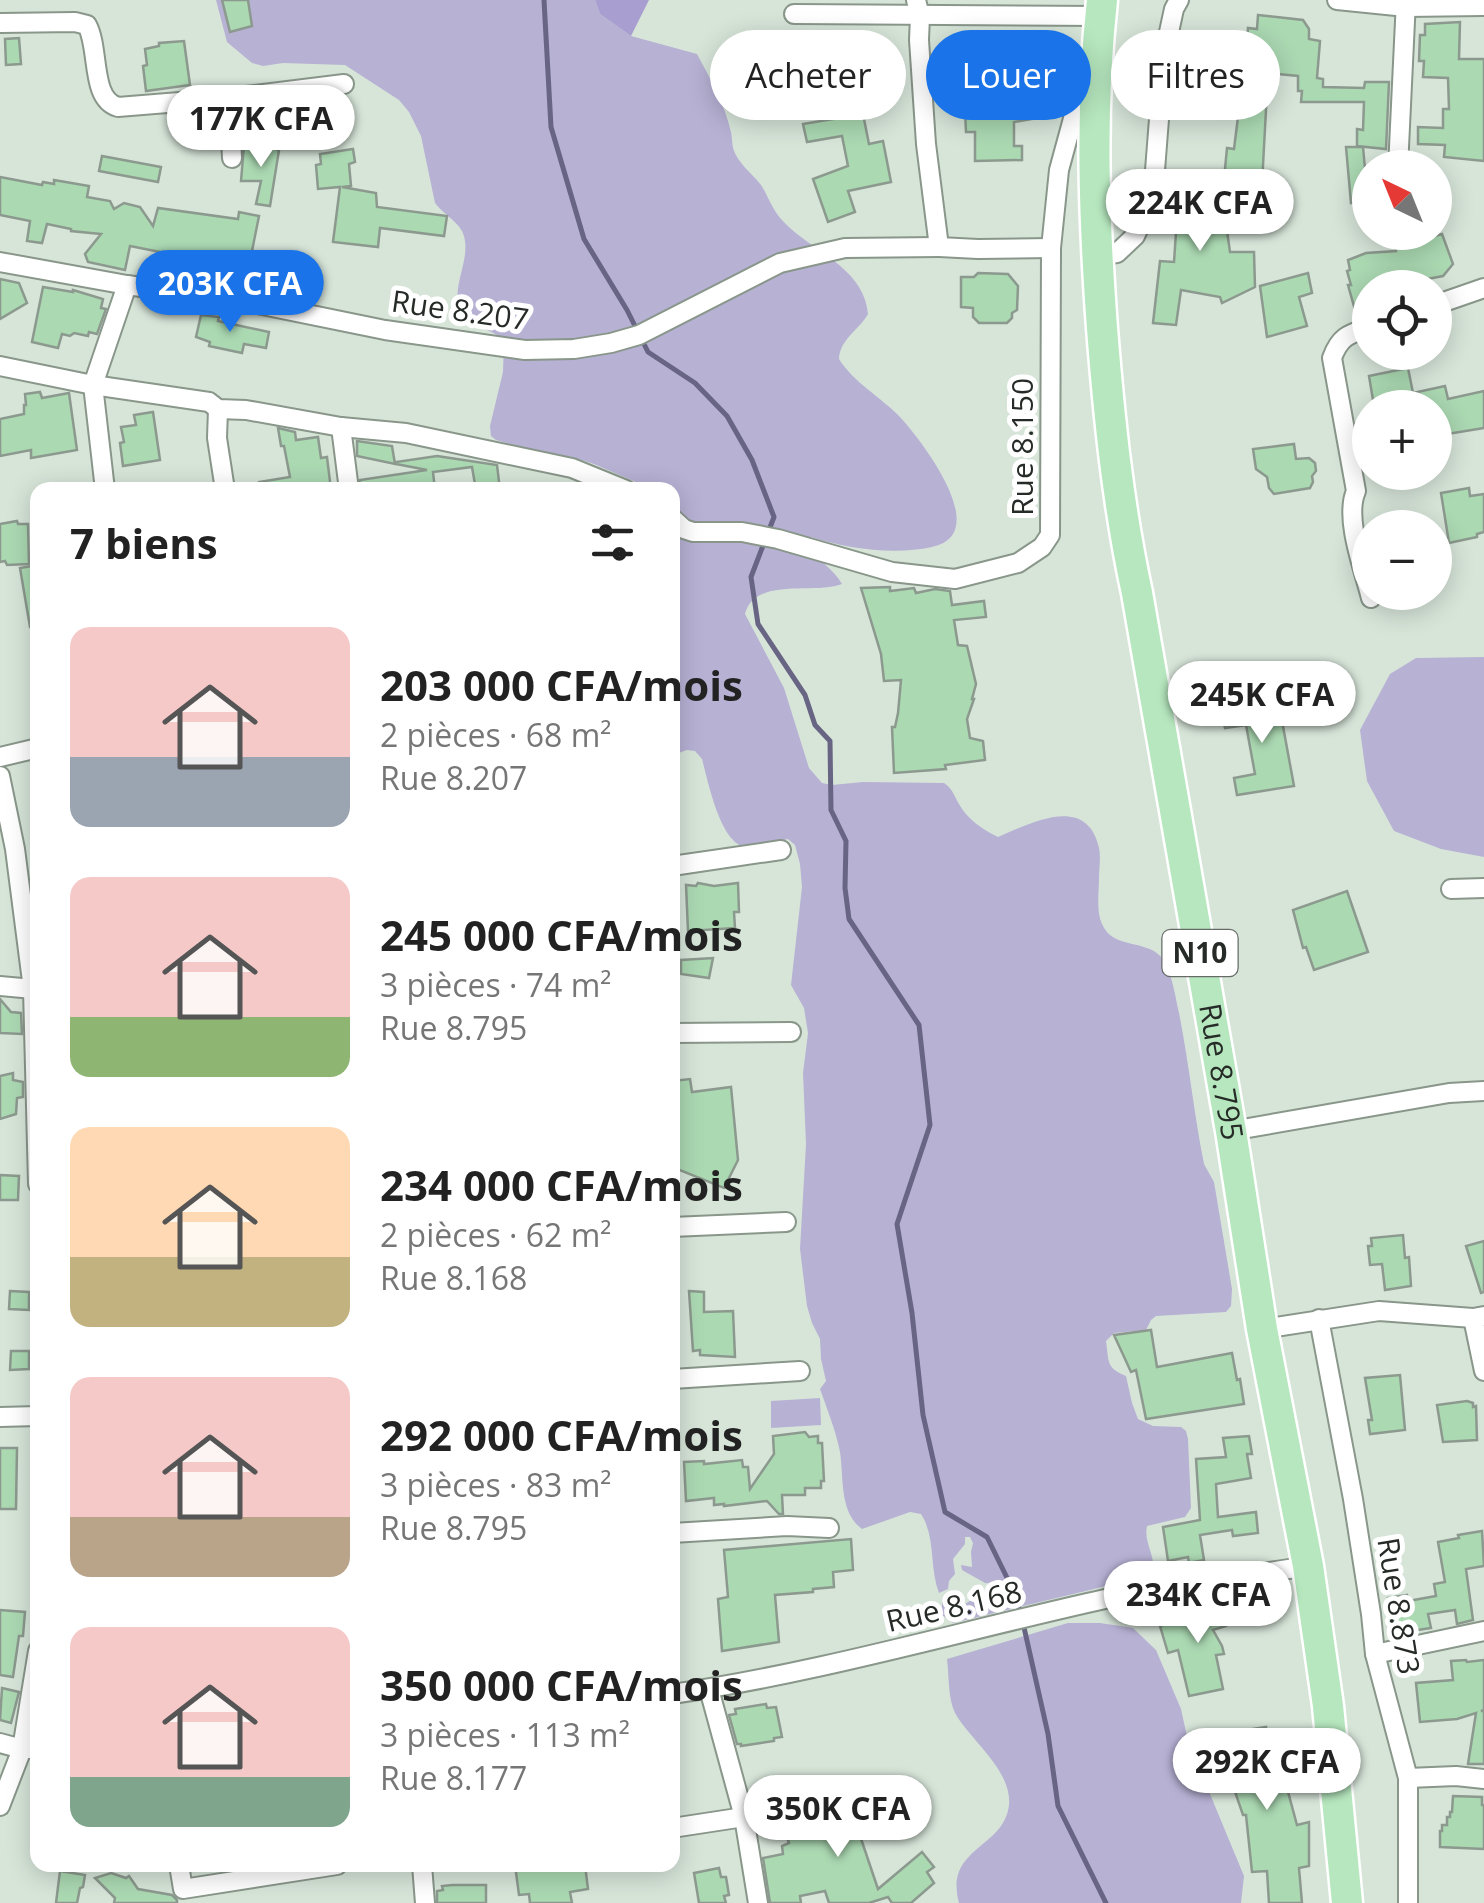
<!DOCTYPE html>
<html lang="fr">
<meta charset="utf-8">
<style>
body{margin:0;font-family:"Open Sans",sans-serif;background:#f6f6f6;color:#222;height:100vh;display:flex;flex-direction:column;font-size:38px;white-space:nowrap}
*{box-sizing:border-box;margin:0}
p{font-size:32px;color:#767676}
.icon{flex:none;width:55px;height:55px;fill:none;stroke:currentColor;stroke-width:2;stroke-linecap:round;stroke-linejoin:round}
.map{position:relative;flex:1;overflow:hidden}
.panel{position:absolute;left:30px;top:482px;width:650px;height:1390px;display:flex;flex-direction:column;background:#fff;border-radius:20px;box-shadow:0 5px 25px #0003}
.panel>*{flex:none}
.top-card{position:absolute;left:710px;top:30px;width:622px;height:90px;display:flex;gap:20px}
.needle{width:65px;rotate:317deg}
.tools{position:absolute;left:1352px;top:150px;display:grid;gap:20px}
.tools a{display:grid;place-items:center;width:100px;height:100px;border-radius:50%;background:#fff;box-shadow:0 5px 25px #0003;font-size:50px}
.price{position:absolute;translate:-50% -85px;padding:0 22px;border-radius:35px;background:#fff;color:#222;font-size:32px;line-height:65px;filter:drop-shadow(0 2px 5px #0008)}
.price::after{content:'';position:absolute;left:50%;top:60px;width:30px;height:22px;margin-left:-15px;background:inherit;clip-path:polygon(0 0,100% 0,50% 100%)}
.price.current{background:#1a73e8;color:#fff}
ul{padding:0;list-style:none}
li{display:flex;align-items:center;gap:30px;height:250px;padding:0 40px}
li span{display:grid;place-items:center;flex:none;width:280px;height:200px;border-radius:20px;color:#555}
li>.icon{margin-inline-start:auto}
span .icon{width:120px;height:120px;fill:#fffc;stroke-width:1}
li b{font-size:42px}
h2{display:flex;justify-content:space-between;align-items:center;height:120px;padding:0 40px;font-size:42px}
.tag{padding:0 35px;border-radius:45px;background:#fff;box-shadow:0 5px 25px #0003;font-size:35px;line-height:90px}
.tag.current{background:#1a73e8;color:#fff}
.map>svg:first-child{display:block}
.green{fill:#b7b1d4}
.forest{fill:#a89ecf}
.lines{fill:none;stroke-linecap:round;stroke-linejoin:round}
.stream{stroke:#686483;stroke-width:5}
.building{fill:#abd9b2;stroke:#8c998e;stroke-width:2.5}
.minor-casing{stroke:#89968a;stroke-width:22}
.trunk-casing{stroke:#fff;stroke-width:35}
.minor{stroke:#fff;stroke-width:18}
.trunk{stroke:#b6e7be;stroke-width:30}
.labels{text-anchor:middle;stroke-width:10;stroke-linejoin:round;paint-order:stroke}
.shield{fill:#fff;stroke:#676b68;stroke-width:2.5}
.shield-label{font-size:28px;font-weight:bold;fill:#262b27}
.street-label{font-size:30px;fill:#262b27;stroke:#fff}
</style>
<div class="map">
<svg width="1484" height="1903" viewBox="0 0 1484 1903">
<rect width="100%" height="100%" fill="#d7e5d9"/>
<!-- green -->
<g class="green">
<path d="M216,0h379l5,14 31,22 66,18c13,24 28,51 34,78 1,5 1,11 2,16 5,16 18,24 28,37 7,11 11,24 20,34 27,31 83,47 87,95 -9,16 -28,25 -29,45 15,24 42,38 61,58 22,24 94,117 32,130 -38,8 -84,2 -121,-10l-3,7c8,16 25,24 34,40 -27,11 -87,-8 -97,30l39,74 25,80 13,15 10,2 31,-3 81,1c9,6 9,11 15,21 9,16 23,25 39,33 33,-14 89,-44 101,11 2,9 0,21 0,30 0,14 -3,33 3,46 11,27 49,14 62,37 9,16 11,35 15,52 10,50 15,101 25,151l10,18 18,107 -1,17 -5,6 -70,4 -5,4 -5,10 -32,3 -8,8c3,21 0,27 20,35l6,27 6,16 15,7 28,1 5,4 2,8 3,69 -6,9 -38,9c-4,17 11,33 5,49l-199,48 -11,-8v-13l23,2 15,-9 22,5 5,-5 -10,-11 -12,-1 -23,-13 -1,-5 11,2 -1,-15 2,-9 -3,-6h-5v7l-12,15 2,15 -6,7 -1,8 -9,4c-10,-26 -3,-56 -18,-79l-11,-2 -48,17c-23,-17 -18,-51 -22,-77 -4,-21 -13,-43 -20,-63l6,-8 -5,-22 -1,-20 -8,-16 -5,-17 -7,-57 6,-105 -3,-71 5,-40 -4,-25 -13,-23 11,-98 -2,-23 -5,-19 -7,-6c-13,3 -27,8 -40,8 -27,1 -40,-66 -46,-88l-7,-8 -8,-1 -14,5 -1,-265h-25l-9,-7 -44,-19 -22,-7 -36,-5 -40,-12 -5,-4 -1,-10 13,-54 1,-31c-12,-14 -37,-13 -44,-31 -10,-25 14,-54 2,-79 -6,-11 -20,-18 -27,-28l-14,-67 -12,-24 -10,-12 -54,-35 -62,-2 -20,3 -11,-3 -25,-21z"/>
<polygon points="1484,657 1484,857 1441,849 1394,831 1367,781 1360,730 1390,674 1416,658"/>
<polygon points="820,1398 821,1425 771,1428 771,1401"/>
<path d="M1068,1623h32l33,5 23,22 25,59 7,32 56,135 -3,27h-282c-15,-56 45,-54 50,-98 3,-35 -38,-64 -54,-92 -7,-14 -6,-38 -8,-54z"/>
</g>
<!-- forest -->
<polygon class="forest" points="595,0 649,0 631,36 600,14"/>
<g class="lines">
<!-- stream -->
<g class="stream">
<polyline points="544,0 551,127 584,239 627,310 648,352 695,383 727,416 752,460 774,517 751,577 758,624 805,695 815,725 830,741 831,810 846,841 845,888 849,919 919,1025 930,1125 897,1224 912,1313 923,1415 945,1512 987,1537 1015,1594 1020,1612"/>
<polyline points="1023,1623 1048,1734 1058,1806 1106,1903"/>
</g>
</g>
<!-- building -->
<g class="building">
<polygon points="222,0 248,0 252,26 230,32"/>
<polygon points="1258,15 1303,20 1309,29 1309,39 1320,41 1317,78 1323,79 1323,87 1364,88 1365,82 1389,82 1386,149 1357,146 1357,129 1363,130 1364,102 1301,102 1302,91 1298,91 1298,76 1268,73 1262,184 1252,190 1223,190 1227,148 1234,149 1242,85 1248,86 1251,58 1246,57 1248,28 1257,29"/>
<polygon points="1460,22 1459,59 1484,59 1484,161 1444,157 1445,145 1418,144 1418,127 1443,128 1443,109 1449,109 1448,78 1423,77 1424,61 1419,61 1420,35 1425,35 1425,24"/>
<polygon points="1016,32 1022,87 1043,82 1049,116 1014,122 1014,146 1022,146 1022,160 975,161 975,132 966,132 964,89 1000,88 1000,34"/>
<polygon points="19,38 21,64 6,65 5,39"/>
<polygon points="184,41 190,85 146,91 143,66 147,65 145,49 159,46 159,43"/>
<polygon points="820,67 821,95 793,97 791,68"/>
<polygon points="271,106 296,106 296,139 272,138"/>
<polygon points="863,114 869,144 883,141 891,182 848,191 855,212 828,222 813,179 848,166 842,136 807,142 803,124"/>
<polygon points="244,146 276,146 276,149 279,150 270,206 256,204 261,181 241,181"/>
<polygon points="1346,147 1363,147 1368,201 1351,203"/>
<polygon points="353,149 355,162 349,164 351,186 342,187 376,193 377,207 447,216 444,236 380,228 378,247 333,242 340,187 318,189 316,165 321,164 320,154"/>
<polygon points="102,156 161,167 158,182 99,171"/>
<polygon points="0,177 42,185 43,182 54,184 54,180 89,186 87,197 110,201 114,209 124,203 140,207 153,226 158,208 238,219 239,212 259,216 247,276 220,271 222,259 196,256 185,255 185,257 130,246 125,270 88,262 85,254 101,234 71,231 71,229 47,224 42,243 27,241 30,221 0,215"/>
<polygon points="1184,181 1221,188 1230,252 1254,252 1255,287 1222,303 1220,297 1181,290 1176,325 1153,323 1160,261 1174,262 1176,232 1161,230 1163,211 1179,211"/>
<polygon points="1442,234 1453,264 1443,276 1417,281 1418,288 1370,288 1370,306 1355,310 1348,285 1351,285 1347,271 1350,270 1348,260 1366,253 1396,251 1395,246"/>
<polygon points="978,273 1008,274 1018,286 1017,310 1012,313 1012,318 1007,323 979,323 973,317 973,308 961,307 961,277 974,277"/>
<polygon points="1308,273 1312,293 1299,297 1307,326 1267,337 1260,286"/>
<polygon points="0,279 19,283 27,303 0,319"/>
<polygon points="43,287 73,292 73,290 103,299 101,308 106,309 97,334 89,332 88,336 74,333 70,336 62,334 58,348 32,342"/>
<polygon points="201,315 219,317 218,321 269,332 266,348 244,344 242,353 209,346 210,342 196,337"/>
<polygon points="1408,368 1413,393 1445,386 1448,399 1484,391 1484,428 1435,436 1435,408 1381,408 1379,399 1373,400 1369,376"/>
<polygon points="40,392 42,398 69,393 77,450 31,458 31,450 0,456 0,419 24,414 24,405 26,405 25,394"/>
<polygon points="153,412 160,460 123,466 120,443 124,442 121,427 136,425 134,415"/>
<polygon points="278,428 295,432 296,440 318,437 321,458 327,457 331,490 259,490 259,482 290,477 284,446 281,446"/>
<polygon points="357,441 392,446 395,464 357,456"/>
<polygon points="1294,444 1296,459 1309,458 1315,463 1316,471 1312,476 1313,482 1310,488 1274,494 1269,488 1267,477 1256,469 1253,449"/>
<polygon points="437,456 497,465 500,490 476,490 472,467 433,472 435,490 361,490 360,480 427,470 396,464 396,462"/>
<polygon points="1469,488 1470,496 1484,494 1484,532 1477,534 1477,537 1449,543 1441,493"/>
<polygon points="17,521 18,524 28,524 29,564 7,565 5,561 0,562 0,524"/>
<polygon points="38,565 38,627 30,627 20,568"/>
<polygon points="890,587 890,591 914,588 916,593 935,589 950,591 952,605 984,601 986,617 954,620 958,645 967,646 976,684 972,699 974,699 967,719 970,738 983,741 985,760 945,765 946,769 894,773 892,727 895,727 898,713 901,680 884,681 881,654 861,588"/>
<polygon points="1278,699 1294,786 1237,795 1234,778 1255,774 1246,725 1225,728 1221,709"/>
<polygon points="698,883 714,886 738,883 739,912 734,912 735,928 688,931 686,885 696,886"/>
<polygon points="1347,891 1368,952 1314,970 1306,947 1303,948 1293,910"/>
<polygon points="713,958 709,978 681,974 681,960"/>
<polygon points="0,999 11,1012 21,1013 22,1034 0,1033"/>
<polygon points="13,1073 13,1080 23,1082 23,1097 17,1098 16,1114 0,1119 0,1076"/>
<polygon points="690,1079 692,1092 731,1087 738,1160 724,1188 672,1167 672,1081"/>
<polygon points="0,1175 19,1176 18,1200 0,1200"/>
<polygon points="1403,1235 1405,1258 1409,1257 1411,1286 1385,1290 1382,1264 1370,1265 1368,1246 1372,1246 1371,1238"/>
<polygon points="1484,1241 1484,1292 1481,1293 1466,1246"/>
<polygon points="10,1291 29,1292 29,1310 9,1309"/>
<polygon points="689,1291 704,1292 704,1312 733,1311 735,1357 700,1355 700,1350 693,1351"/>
<polygon points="1151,1330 1157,1367 1232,1353 1237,1380 1240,1379 1244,1404 1146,1419 1136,1370 1131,1372 1114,1335"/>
<polygon points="11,1351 29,1351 29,1369 10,1370"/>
<polygon points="1400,1375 1405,1430 1370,1434 1368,1420 1372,1420 1365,1378"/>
<polygon points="1467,1401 1473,1403 1473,1407 1476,1406 1477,1440 1443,1442 1437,1405"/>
<polygon points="805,1432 809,1437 818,1436 818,1443 822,1443 824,1481 821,1481 821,1488 805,1488 805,1495 782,1495 783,1514 779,1514 767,1501 724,1506 724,1504 714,1505 714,1498 686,1501 684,1462 704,1461 704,1464 742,1460 743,1467 748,1467 750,1489 774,1454 773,1436"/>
<polygon points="1249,1436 1252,1454 1247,1454 1251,1478 1216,1484 1218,1517 1256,1512 1258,1533 1233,1536 1232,1530 1200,1535 1204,1560 1189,1563 1188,1557 1168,1561 1163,1527 1200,1520 1196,1459 1226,1457 1223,1438"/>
<polygon points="0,1448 17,1448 16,1509 0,1509"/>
<polygon points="1482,1531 1484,1566 1466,1569 1473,1620 1457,1624 1455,1610 1428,1614 1431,1628 1404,1632 1402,1625 1393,1627 1388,1598 1407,1595 1408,1601 1436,1596 1434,1584 1445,1582 1438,1542 1459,1538 1458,1535"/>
<polygon points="851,1539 853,1570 833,1572 834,1587 813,1589 813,1592 775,1595 779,1642 722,1651 718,1599 728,1597 724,1550"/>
<polygon points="1217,1596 1226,1626 1213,1630 1222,1646 1224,1654 1216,1655 1223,1689 1189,1696 1178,1650 1168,1653 1160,1626 1192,1615 1189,1605"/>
<polygon points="0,1610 25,1612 23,1636 19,1636 13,1677 0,1675"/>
<polygon points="1466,1660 1467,1662 1484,1660 1484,1710 1481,1711 1484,1711 1484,1764 1468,1764 1476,1713 1457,1719 1420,1722 1416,1683 1453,1680 1451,1661"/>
<polygon points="2,1688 19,1692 11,1723 0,1720"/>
<polygon points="766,1704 767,1708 776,1707 782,1737 774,1738 774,1741 741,1746 741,1744 737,1744 729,1715 736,1714 735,1709"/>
<polygon points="1266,1727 1270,1762 1278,1761 1280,1766 1281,1766 1297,1825 1309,1822 1309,1866 1299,1868 1302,1903 1269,1903 1267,1871 1252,1872 1246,1815 1243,1815 1233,1786 1238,1784 1231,1754 1214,1759 1209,1736"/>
<polygon points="858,1780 870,1802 852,1812 878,1889 922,1852 934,1867 927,1872 934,1883 911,1903 892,1903 888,1897 869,1903 829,1903 825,1891 800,1896 801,1903 770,1903 763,1858 783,1854 782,1846 789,1843 786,1834 817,1823 809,1807"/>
<polygon points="1453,1796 1482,1797 1482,1805 1484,1805 1484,1849 1440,1847 1440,1831 1442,1831 1442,1825 1447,1825 1447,1817 1450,1817 1450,1812 1452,1812"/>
<polygon points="515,1865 585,1865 588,1889 570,1892 572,1903 530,1903 529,1894 519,1895"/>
<polygon points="719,1868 721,1877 726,1877 729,1895 724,1896 726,1903 699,1903 694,1873"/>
<polygon points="60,1871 85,1875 83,1887 80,1888 77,1903 56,1903"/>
<polygon points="111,1873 126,1878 129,1876 138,1889 172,1895 177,1900 177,1903 114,1903 115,1898 95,1878"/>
<polygon points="452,1885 486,1885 486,1903 437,1903 437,1891 443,1890 442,1886"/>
</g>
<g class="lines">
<!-- minor casing -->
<g class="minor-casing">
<g id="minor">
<polyline points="916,0 920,16 919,40 926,144 939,247 978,249 1051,248"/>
<polyline points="1337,0 1406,7 1484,6"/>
<polyline points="794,14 1100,16"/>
<path d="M0,23l75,-1 12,3c13,24 3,74 31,82l111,-9 3,60"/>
<polyline points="229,98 344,84"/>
<polyline points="1398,168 1406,0"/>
<polyline points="1096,256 1117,253 1135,236 1148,208 1154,183 1164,55 1174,9 1179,0"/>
<polyline points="0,262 127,285 248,302 385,330 525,350 574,349 611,343 639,335 780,263 845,248 939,247"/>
<polyline points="1435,305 1484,288"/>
<path d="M1370,327c-21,7 -30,9 -38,31l24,133c-12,27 8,79 15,107"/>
<polyline points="0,366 93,385 209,402 218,409 246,410 341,427 406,433 572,468 626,490"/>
<polyline points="218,409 217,438 225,490"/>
<polyline points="341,427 349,490"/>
<polyline points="105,490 93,385 127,285"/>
<polyline points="672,518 684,529 693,532 742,532 778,539 892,572 955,579 1018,563 1042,547 1050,535 1051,248 1059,170 1077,104 1082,97 1096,92"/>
<polyline points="0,757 38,748"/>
<polyline points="0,776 15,849 33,989 38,1184"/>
<polyline points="672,866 781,850"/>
<polyline points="1451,889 1484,888"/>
<polyline points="0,986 33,989 38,986"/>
<polyline points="672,1033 791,1032"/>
<polyline points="1231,1131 1449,1093 1484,1091"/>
<polyline points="672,1227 786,1222"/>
<polyline points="1473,1318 1484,1371"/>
<polyline points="1319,1319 1353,1499 1371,1614 1375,1654 1408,1778 1408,1903"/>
<polyline points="1262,1329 1379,1311 1473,1318 1484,1316"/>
<polyline points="672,1379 800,1371"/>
<polyline points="0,1417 38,1416"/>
<polyline points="672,1533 787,1526 829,1528"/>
<polyline points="1375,1654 1484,1631"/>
<polyline points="709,1689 744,1817 758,1903"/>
<path d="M672,1694c146,-21 289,-63 433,-95 67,-14 135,-22 203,-33"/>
<polyline points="0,1743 22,1749 38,1749"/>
<polyline points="1408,1778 1456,1776 1484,1779"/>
<polyline points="0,1806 22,1749 38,1651"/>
<polyline points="672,1828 744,1817"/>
<polyline points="179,1865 183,1889 337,1865"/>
<polyline points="422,1865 425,1903"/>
</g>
</g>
<!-- trunk casing -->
<g class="trunk-casing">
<g id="trunk">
<path id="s1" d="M1102,0c-12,109 -8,219 0,328 7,89 16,177 35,265l94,538 31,198 46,237 20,140 19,197"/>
</g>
</g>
<!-- minor -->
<use href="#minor" class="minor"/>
<!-- trunk -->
<use href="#trunk" class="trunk"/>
</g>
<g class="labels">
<!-- shield labels -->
<rect class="shield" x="1162.5" y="930" width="75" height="46" rx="8"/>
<g class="shield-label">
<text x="1200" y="963">N10</text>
</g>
<!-- street labels -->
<g class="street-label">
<text transform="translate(460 311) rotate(8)" y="10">Rue 8.207</text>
<text transform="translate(1023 447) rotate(-90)" y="10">Rue 8.150</text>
<text dy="10" stroke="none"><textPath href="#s1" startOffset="1082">Rue 8.795</textPath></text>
<text transform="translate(1398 1606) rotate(81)" y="10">Rue 8.873</text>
<text transform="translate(954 1607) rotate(-13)" y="10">Rue 8.168</text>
</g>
</g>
</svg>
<div class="tools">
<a><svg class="needle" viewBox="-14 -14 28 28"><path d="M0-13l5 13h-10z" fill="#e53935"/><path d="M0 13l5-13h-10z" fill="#767676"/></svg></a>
<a><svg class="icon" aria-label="locate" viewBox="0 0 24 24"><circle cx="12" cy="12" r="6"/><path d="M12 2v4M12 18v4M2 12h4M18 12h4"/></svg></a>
<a>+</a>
<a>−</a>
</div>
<b class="price" style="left:261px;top:170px">177K CFA</b>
<b class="price" style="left:1200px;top:254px">224K CFA</b>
<b class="price current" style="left:230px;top:335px">203K CFA</b>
<b class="price" style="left:1262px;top:746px">245K CFA</b>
<b class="price" style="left:1198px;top:1646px">234K CFA</b>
<b class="price" style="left:1267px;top:1813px">292K CFA</b>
<b class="price" style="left:838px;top:1860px">350K CFA</b>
<div class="top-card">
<a class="tag">Acheter</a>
<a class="tag current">Louer</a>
<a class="tag">Filtres</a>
</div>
<section class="panel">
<h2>7 biens<svg class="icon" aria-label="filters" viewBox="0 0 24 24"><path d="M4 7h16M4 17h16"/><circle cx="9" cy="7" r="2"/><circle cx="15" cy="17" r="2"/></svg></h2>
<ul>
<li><span style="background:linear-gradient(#f6c9c9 65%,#9aa5b1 0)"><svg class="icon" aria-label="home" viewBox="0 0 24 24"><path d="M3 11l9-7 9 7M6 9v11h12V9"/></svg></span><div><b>203 000 CFA/mois</b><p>2 pièces · 68 m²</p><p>Rue 8.207</p></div></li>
<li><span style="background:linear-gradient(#f6c9c9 70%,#8fb573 0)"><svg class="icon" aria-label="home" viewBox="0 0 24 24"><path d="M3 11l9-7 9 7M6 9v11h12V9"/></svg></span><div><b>245 000 CFA/mois</b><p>3 pièces · 74 m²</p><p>Rue 8.795</p></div></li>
<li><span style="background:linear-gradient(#ffd9b3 65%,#c2b280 0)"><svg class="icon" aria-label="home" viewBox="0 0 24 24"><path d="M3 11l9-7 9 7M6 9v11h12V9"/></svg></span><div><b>234 000 CFA/mois</b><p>2 pièces · 62 m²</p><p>Rue 8.168</p></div></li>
<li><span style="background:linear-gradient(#f6c9c9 70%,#b9a48a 0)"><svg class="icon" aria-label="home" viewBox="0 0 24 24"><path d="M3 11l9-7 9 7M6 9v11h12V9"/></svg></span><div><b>292 000 CFA/mois</b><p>3 pièces · 83 m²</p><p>Rue 8.795</p></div></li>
<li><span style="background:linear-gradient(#f6c9c9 75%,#7fa58c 0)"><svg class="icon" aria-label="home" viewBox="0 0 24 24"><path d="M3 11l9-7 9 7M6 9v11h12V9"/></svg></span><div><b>350 000 CFA/mois</b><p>3 pièces · 113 m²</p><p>Rue 8.177</p></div></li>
</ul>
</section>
</div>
